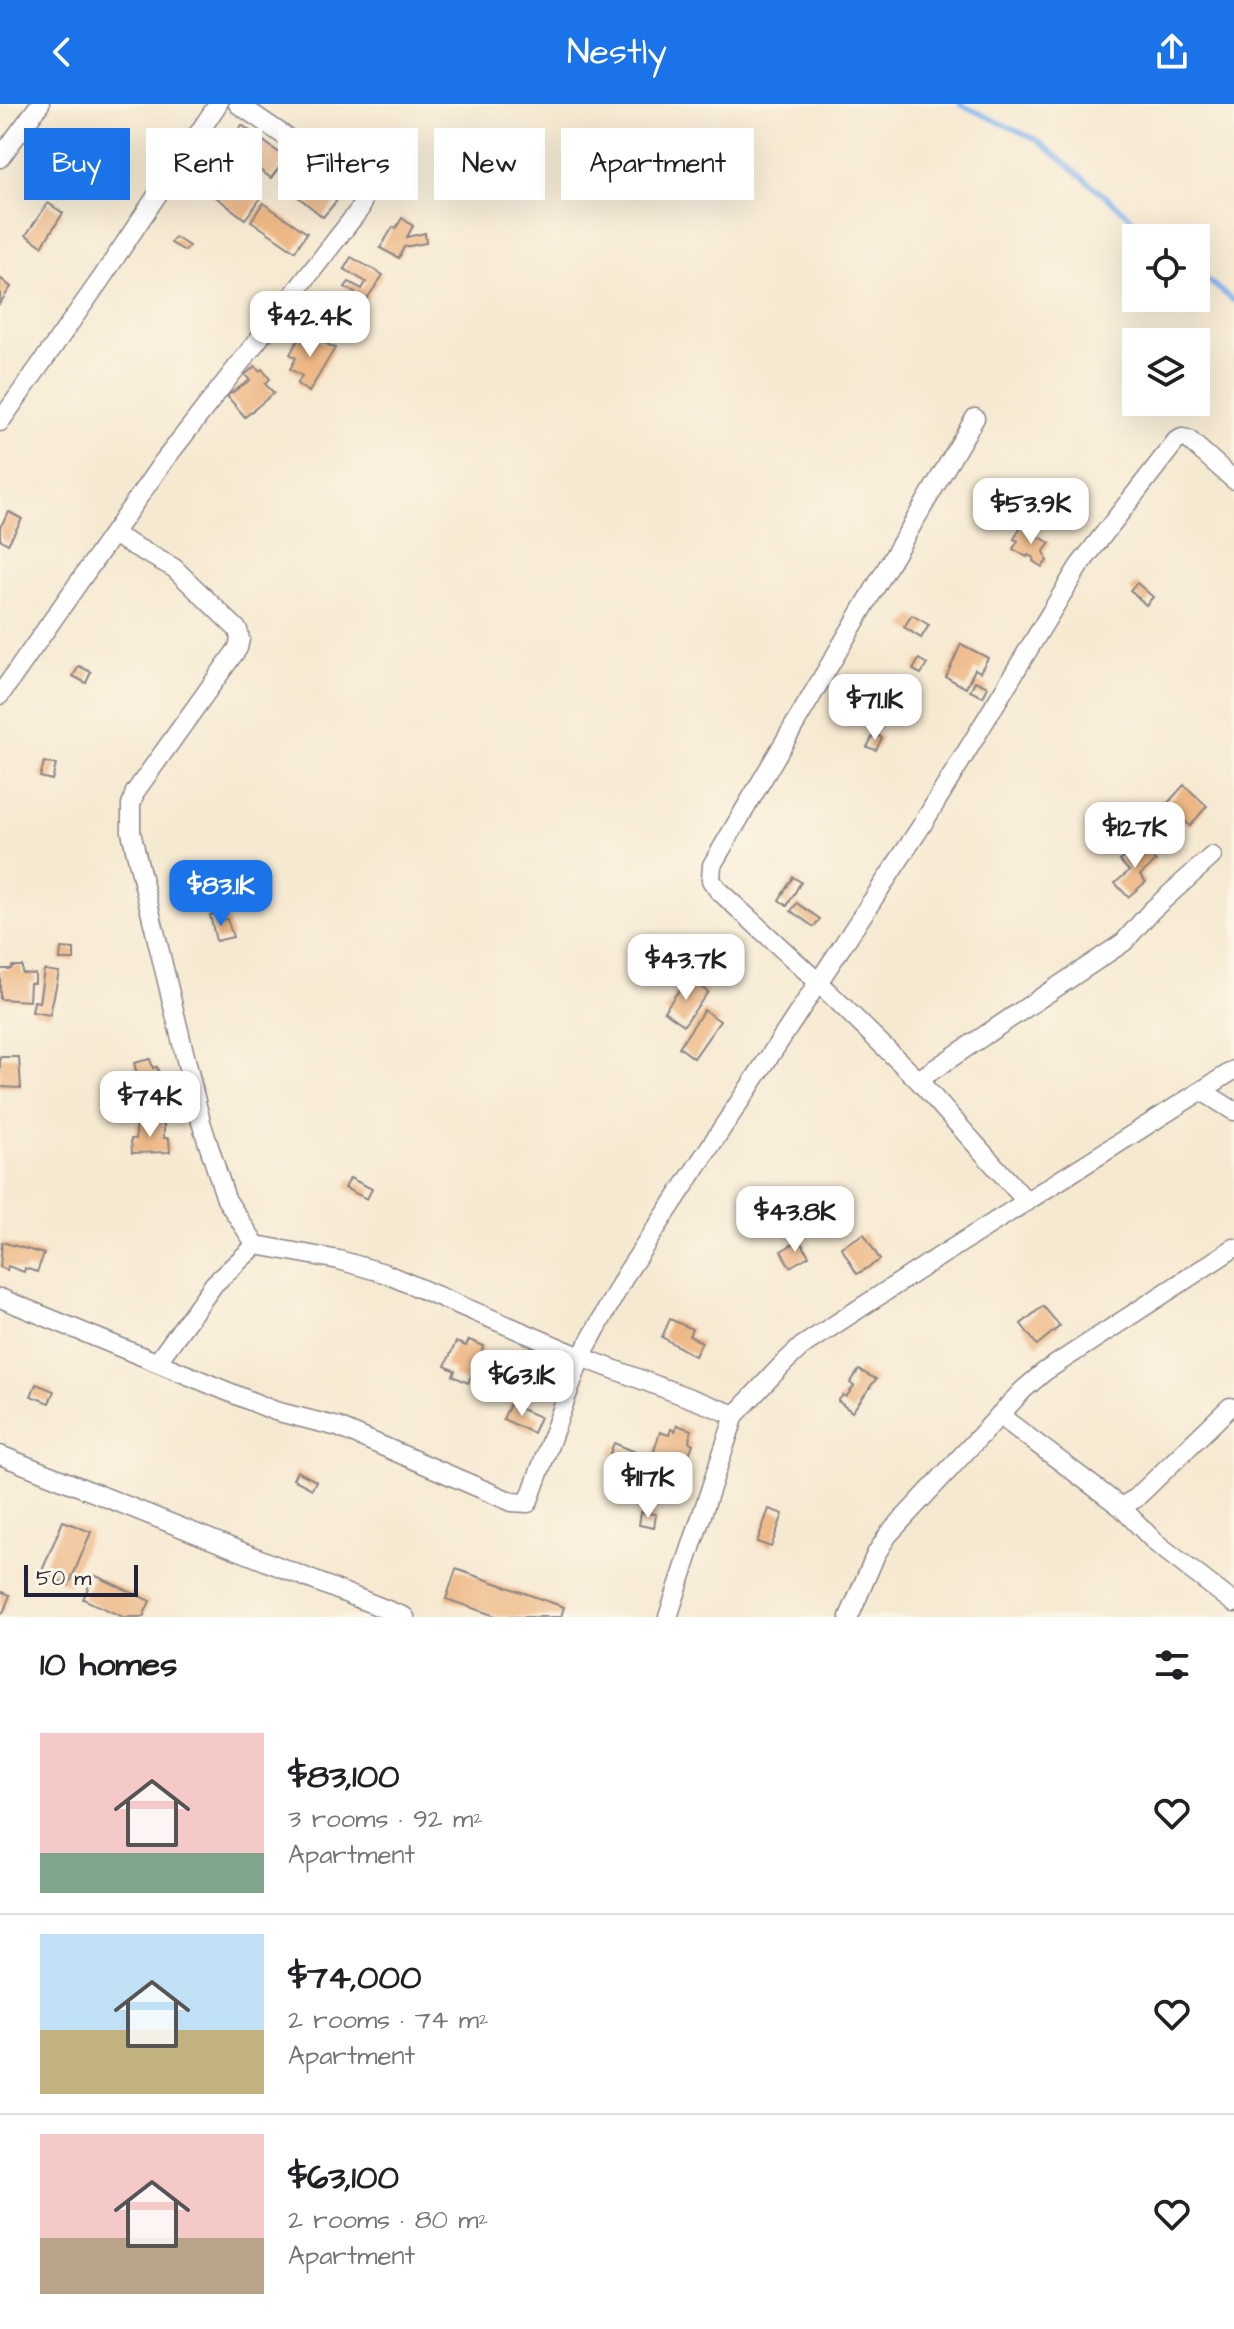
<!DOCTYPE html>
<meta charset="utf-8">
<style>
body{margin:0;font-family:"Architects Daughter",sans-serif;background:#f6f6f6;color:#202124;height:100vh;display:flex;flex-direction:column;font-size:30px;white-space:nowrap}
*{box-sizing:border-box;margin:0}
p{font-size:26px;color:#757577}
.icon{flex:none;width:44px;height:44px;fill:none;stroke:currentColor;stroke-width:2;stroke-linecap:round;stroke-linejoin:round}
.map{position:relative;height:1513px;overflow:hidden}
.sheet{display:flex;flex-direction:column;background:#fff;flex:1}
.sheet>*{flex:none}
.guide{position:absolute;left:24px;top:24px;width:800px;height:72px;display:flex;gap:16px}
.fabs{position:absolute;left:1122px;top:120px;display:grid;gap:16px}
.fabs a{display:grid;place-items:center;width:88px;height:88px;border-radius:0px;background:#fff;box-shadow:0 8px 32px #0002;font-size:40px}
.scale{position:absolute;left:24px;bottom:20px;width:114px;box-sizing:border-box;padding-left:8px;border:4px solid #22223b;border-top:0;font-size:22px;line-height:28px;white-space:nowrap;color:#22223b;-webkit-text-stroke:6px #fcf5e5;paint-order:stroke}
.price{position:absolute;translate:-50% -68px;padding:0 18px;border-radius:16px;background:#fff;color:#222;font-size:26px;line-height:52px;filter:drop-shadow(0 2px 4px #0008)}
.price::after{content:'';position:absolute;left:50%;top:48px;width:24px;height:18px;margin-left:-12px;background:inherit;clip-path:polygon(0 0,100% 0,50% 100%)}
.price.active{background:#1a73e8;color:#fff}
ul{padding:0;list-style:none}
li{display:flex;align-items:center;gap:24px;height:200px;padding:0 40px}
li+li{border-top:2px solid #e0e0e0}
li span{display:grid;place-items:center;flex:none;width:224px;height:160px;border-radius:0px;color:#555}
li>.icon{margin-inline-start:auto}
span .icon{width:96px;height:96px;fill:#fffc;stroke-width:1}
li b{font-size:34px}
h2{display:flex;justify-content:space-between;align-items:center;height:96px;padding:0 40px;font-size:34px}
.pill{padding:0 28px;border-radius:0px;background:#fff;box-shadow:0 8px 32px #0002;font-size:28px;line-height:72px}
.pill.active{background:#1a73e8;color:#fff}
header{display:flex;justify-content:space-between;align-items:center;height:104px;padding:0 40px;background:#1a73e8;color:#fff;font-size:36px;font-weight:600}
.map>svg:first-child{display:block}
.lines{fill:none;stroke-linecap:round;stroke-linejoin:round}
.stream{stroke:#82b5ef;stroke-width:5}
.building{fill:#eeb886}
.minor-casing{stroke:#8c8686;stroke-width:21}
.minor{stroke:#fff;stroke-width:18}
</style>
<header><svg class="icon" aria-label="back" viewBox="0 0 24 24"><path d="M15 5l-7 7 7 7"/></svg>Nestly<svg class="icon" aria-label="share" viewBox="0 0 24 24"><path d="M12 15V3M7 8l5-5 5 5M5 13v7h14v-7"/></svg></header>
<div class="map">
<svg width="1234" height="1513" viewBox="0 0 1234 1513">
<rect width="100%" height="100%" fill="#fcf5e5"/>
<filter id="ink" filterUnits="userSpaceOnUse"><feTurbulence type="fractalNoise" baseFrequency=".0125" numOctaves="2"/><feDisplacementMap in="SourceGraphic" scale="16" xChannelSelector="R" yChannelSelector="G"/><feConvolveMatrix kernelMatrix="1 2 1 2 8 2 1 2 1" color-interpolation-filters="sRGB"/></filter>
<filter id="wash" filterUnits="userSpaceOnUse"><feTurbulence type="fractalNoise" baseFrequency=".006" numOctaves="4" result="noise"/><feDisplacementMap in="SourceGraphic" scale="32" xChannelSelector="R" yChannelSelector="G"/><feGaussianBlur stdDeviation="1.8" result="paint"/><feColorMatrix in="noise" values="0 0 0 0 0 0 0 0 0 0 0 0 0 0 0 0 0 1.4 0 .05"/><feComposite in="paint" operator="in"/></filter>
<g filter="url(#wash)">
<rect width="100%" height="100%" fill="#f6e9d1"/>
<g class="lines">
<!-- stream -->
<g class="stream">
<polyline points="960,0 1037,36 1156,134"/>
<polyline points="1196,167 1234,197"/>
</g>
</g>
<g id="blocks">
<!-- building -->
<g class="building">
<polygon points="242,21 286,54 271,74 227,42"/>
<polygon points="213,58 261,94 245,115 197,79"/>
<polygon points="297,59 339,94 323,113 281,79"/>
<polygon points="48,99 63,109 42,142 26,131"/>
<polygon points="263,99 307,129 295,147 251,117"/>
<polygon points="402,114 413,122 407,133 425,129 426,139 404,143 399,154 380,144 393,123 396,124"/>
<polygon points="175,133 189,142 185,147 171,139"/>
<polygon points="351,153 383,171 366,196 345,183 349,178 362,185 366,178 344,165"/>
<polygon points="0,174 11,183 0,199"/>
<polygon points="303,228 335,244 309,288 297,280 302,272 290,265 296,254 290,250"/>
<polygon points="255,262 259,267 262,265 270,275 265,280 274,289 245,313 227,292 250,276 245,271"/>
<polygon points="9,408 22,415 8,440 0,435 0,423"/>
<polygon points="1021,422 1050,439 1044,447 1047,457 1042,463 1033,457 1034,454 1028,451 1027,453 1013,445 1018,437 1014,435"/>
<polygon points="1137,479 1153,493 1146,501 1130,486"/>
<polygon points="912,511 929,521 921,534 904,523"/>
<polygon points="961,540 988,554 980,568 975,565 966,584 946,573"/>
<polygon points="919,555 927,560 921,570 913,566"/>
<polygon points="79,562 91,568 86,579 73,572"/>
<polygon points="975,577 988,583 983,593 970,587"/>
<polygon points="874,630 882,634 876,646 867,643"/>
<polygon points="44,658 56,661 52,676 40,673"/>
<polygon points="1184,681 1207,702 1190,722 1166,701"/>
<polygon points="1140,739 1156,757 1140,771 1146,778 1128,793 1115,779 1129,767 1120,757"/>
<polygon points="793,773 801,778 787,802 779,796"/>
<polygon points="797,799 820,815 814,823 791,807"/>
<polygon points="218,809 219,816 227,815 233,833 216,837 210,811"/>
<polygon points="61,844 74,845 74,856 60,856"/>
<polygon points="12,862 22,862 22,869 35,870 35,879 30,879 29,897 0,895 0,865 11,865"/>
<polygon points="44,866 59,868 50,911 32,908 34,897 39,898"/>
<polygon points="688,874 708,888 684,921 664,907"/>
<polygon points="704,906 720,917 694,954 679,943"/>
<polygon points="0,953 19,953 21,984 0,983"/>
<polygon points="150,955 153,964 157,963 166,991 144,997 134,959"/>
<polygon points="136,1020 164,1020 164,1034 169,1034 170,1048 132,1049 131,1035 136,1035"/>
<polygon points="350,1074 372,1085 367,1095 345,1084"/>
<polygon points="864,1130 880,1156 857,1170 841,1143"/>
<polygon points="800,1136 809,1152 790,1163 781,1147"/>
<polygon points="2,1138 44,1150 37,1168 25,1164 24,1168 8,1162 7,1166 0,1163"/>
<polygon points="1043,1202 1060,1222 1037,1241 1021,1220"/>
<polygon points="670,1215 692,1225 689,1232 702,1238 695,1252 662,1233"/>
<polygon points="469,1236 484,1242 468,1279 453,1272 455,1267 445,1262 456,1238 466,1242"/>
<polygon points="859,1266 876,1275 852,1308 838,1297 843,1291 846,1293 854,1282 850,1279"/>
<polygon points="36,1280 54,1287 49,1299 31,1292"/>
<polygon points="510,1300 540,1313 533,1329 503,1315"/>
<polygon points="677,1321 691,1326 689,1338 693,1340 686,1358 668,1352 665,1358 652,1353 660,1328 669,1331 671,1325 675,1327"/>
<polygon points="614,1339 640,1350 629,1368 611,1361 615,1351 610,1349"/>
<polygon points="297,1367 316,1377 312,1385 293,1375"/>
<polygon points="769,1405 783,1410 771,1443 757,1438"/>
<polygon points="641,1408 656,1410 654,1424 639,1421"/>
<polygon points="63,1417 91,1428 69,1481 41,1469"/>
<polygon points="456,1465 564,1503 561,1513 498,1513 446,1495"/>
<polygon points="94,1471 150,1497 143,1513 123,1513 83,1495"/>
<polygon points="0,1487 10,1491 3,1509 0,1507"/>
</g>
</g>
</g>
<g filter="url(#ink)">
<use href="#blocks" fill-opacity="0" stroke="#8c8686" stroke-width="2"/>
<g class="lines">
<!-- minor casing -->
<g class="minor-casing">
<g id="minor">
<polyline points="0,54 40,0"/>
<polyline points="975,314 712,761 711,776 718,786 818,878 918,976 1027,1098"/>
<polyline points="0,318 101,175 218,0"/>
<polyline points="114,431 174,464 238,526 240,535 238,544 135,688 131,701 131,728 201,1018 226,1095 256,1141 339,1156 384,1169 581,1253 735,1311"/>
<polyline points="0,591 163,358 360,105 364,93 360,83 238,0"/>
<polyline points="918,976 1124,838 1151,807 1212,752"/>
<polyline points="1202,987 1234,1007"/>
<polyline points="0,1194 275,1307 338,1323 512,1398 528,1399 581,1253 626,1170 922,721 1079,462 1176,337 1182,334 1188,335 1234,376"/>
<polyline points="158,1257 214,1180 256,1141"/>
<polyline points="999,1311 1121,1403 1136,1394 1230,1303"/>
<polyline points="0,1351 405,1513"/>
<polyline points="1121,1403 1156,1439 1234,1499"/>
<polyline points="668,1513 735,1311 783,1260 802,1242 926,1161 1234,966"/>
<polyline points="849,1513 876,1450 888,1431 1023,1286 1044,1268 1234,1144"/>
</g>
</g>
<!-- minor -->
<use href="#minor" class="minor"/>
</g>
</g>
</svg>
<div class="fabs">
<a><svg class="icon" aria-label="locate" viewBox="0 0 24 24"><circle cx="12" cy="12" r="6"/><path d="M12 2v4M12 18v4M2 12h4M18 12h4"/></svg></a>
<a><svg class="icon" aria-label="layers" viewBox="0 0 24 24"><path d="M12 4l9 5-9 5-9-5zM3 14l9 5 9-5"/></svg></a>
</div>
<div class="scale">50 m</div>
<b class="price" style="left:310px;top:255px">$42.4K</b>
<b class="price" style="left:1031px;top:442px">$53.9K</b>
<b class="price" style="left:875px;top:638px">$71.1K</b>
<b class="price" style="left:1135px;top:766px">$127K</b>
<b class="price active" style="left:221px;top:824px">$83.1K</b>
<b class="price" style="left:686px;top:898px">$43.7K</b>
<b class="price" style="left:150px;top:1035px">$74K</b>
<b class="price" style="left:795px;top:1150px">$43.8K</b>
<b class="price" style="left:522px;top:1314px">$63.1K</b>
<b class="price" style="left:648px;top:1416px">$117K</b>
<div class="guide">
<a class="pill active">Buy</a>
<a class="pill">Rent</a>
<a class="pill">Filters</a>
<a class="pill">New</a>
<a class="pill">Apartment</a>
</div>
</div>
<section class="sheet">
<h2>10 homes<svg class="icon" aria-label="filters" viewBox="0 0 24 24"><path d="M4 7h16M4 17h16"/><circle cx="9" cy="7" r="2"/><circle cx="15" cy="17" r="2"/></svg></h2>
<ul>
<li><span style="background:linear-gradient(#f6c9c9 75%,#7fa58c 0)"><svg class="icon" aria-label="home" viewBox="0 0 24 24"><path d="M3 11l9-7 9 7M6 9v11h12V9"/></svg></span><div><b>$83,100</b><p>3 rooms · 92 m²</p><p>Apartment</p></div><svg class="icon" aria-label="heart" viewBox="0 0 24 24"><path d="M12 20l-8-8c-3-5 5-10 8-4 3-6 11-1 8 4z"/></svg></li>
<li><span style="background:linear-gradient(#bfe0f5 60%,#c2b280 0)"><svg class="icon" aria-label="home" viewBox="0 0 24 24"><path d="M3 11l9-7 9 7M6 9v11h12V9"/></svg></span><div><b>$74,000</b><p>2 rooms · 74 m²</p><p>Apartment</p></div><svg class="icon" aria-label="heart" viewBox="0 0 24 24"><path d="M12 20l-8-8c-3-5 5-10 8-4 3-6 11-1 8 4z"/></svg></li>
<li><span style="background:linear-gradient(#f6c9c9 65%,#b9a48a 0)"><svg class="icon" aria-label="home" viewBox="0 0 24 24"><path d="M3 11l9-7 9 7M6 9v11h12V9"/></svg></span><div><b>$63,100</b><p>2 rooms · 80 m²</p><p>Apartment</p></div><svg class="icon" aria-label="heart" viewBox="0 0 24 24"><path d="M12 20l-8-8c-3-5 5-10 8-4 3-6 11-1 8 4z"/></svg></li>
</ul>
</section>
